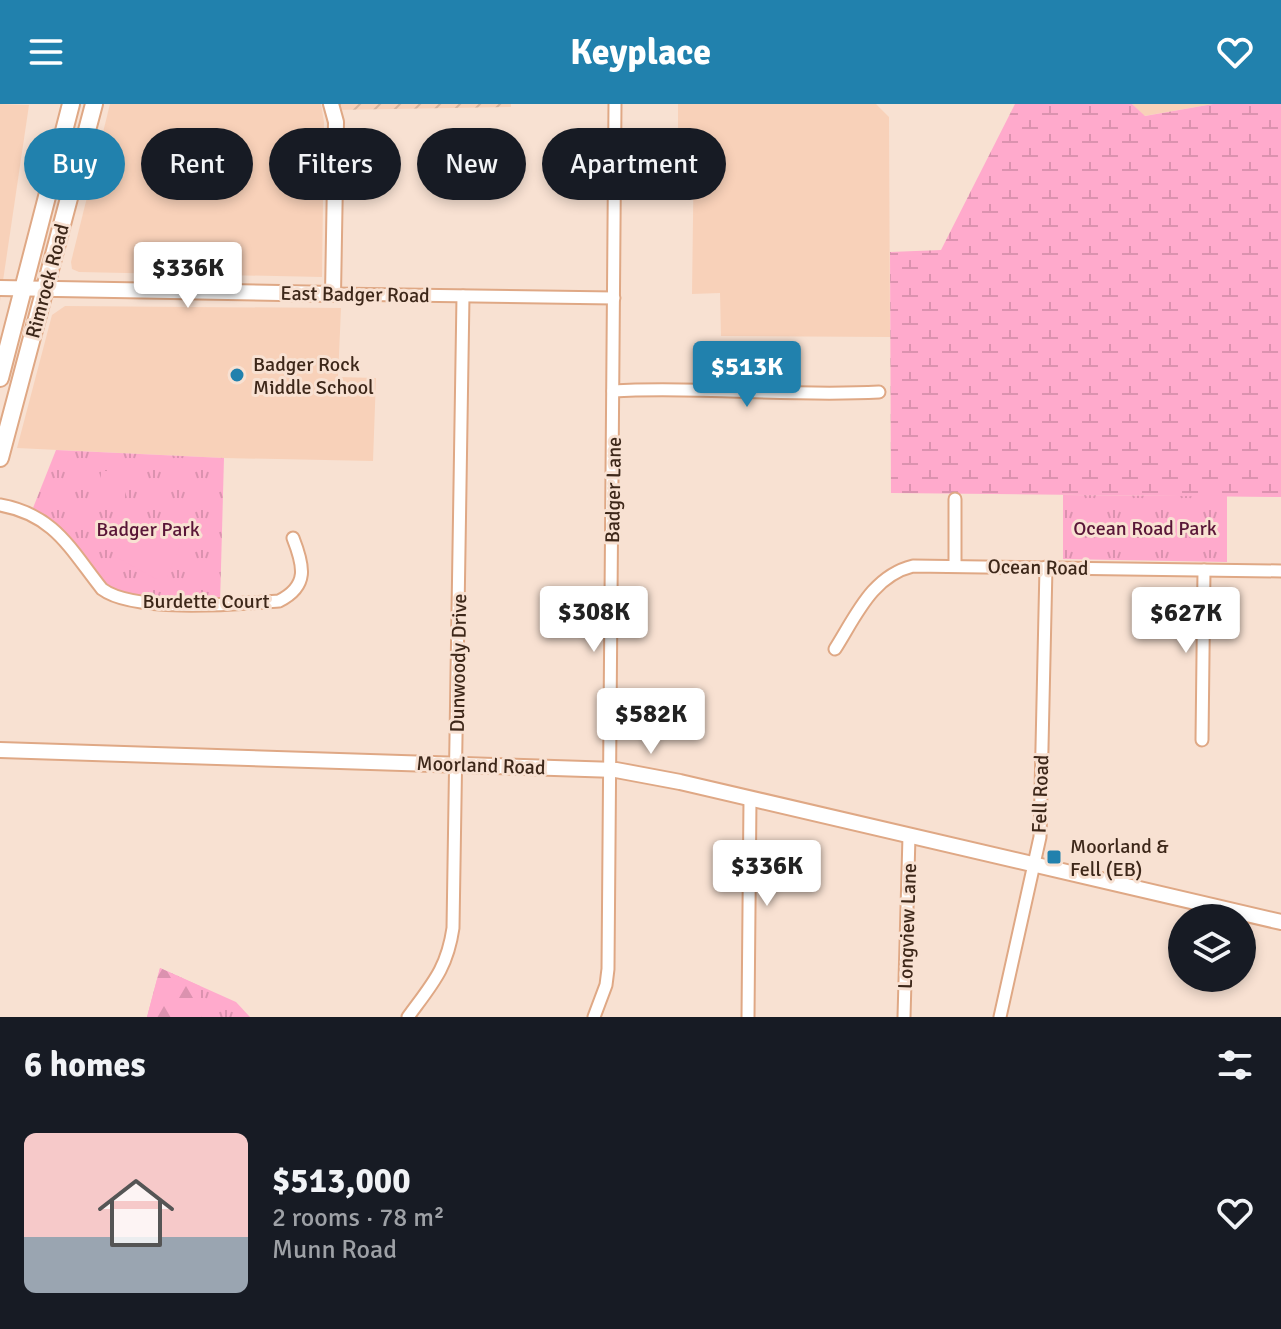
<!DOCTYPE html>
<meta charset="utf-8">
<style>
body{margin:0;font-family:Signika,sans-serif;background:#20242c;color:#f1f3f6;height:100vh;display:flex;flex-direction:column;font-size:30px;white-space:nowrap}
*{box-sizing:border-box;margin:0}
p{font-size:26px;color:#9ea1a6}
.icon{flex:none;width:44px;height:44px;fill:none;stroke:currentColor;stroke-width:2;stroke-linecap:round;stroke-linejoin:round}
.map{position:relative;height:913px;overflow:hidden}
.sheet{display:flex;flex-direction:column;background:#171b24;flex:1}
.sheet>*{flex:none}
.guide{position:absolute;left:24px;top:24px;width:800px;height:72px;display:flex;gap:16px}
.controls{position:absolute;left:1168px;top:800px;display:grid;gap:16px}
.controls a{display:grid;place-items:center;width:88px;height:88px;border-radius:50%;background:#171b24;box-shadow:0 4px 12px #0003;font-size:40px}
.price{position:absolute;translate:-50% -68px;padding:0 18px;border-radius:8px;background:#fff;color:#222;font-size:26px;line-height:52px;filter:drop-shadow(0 2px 4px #0008)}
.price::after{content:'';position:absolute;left:50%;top:48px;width:24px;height:18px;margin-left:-12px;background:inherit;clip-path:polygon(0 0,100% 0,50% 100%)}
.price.current{background:#2181ad;color:#fff}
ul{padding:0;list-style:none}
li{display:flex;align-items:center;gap:24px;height:200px;padding:0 24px}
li+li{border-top:2px solid #363941}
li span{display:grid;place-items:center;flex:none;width:224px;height:160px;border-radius:12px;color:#555}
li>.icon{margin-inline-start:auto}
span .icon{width:96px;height:96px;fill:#fffc;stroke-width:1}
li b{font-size:34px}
h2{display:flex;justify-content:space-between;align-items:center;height:96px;padding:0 24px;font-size:34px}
.tag{padding:0 28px;border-radius:36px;background:#171b24;box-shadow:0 4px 12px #0003;font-size:28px;line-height:72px}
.tag.current{background:#2181ad;color:#fff}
header{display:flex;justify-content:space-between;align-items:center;height:104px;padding:0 24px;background:#2181ad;color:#fff;font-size:36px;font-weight:700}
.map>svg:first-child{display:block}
.built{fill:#f8d1b9}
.industrial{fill:url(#industrial-furrows)}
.grass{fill:url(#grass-tufts)}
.forest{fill:url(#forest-firs)}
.wetland{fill:url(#wetland-marsh)}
.pitch{fill:#fac}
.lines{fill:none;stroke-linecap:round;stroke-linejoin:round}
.minor-casing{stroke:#dfa885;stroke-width:15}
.tertiary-casing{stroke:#dfa885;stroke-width:18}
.secondary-casing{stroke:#dfa885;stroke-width:20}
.minor{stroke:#fff;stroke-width:11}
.tertiary{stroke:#fff;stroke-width:14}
.secondary{stroke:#fff;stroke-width:16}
.poi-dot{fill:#2181ad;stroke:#f8e1d2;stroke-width:3}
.labels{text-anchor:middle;stroke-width:6;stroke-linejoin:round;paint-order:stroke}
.street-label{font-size:20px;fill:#3d2719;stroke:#f8e1d2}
.poi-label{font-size:20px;fill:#3d2719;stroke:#f8e1d2;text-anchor:start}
.park-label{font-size:20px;fill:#591537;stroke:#f8e1d2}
</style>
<header><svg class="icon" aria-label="menu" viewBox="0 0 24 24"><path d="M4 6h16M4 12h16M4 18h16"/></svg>Keyplace<svg class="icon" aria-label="heart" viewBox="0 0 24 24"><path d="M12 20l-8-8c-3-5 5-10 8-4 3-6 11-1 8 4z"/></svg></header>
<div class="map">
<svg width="1281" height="913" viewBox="0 0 1281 913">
<defs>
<pattern id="industrial-furrows" width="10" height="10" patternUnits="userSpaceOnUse" patternTransform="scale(2)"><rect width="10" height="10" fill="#f8d1b9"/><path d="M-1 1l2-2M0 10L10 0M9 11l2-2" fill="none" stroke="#d6b39e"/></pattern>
<pattern id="grass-tufts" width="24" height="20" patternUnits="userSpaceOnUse" patternTransform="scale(2)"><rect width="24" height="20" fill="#fac"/><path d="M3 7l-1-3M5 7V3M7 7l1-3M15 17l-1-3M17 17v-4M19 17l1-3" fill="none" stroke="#db92af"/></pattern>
<pattern id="forest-firs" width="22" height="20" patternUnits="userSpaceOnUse" patternTransform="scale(2)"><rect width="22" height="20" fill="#fac"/><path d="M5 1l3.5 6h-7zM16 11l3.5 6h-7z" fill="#db92af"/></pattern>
<pattern id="wetland-marsh" width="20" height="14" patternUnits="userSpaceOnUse" patternTransform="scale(2)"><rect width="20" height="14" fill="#fac"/><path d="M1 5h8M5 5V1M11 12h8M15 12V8" fill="none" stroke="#db92af"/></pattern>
</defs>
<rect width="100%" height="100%" fill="#f8e1d2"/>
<!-- built -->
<g class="built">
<polygon points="0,0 29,1 0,197"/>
<polygon points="110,0 321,0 324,18 322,173 79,168 72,165 71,158"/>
<polygon points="678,0 876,0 889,13 890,233 721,232 720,189 692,190 694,40 678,38"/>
<polygon points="1132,0 1213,0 1144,12"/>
<polygon points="65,202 341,204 338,273 376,274 373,357 224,354 17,344 52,211"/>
</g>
<!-- industrial -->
<polygon class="industrial" points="331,0 511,0 511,3 333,6"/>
<!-- grass -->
<g class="grass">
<polygon points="56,346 224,354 220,500 110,491 31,409"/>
<polygon points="1063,391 1227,392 1227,458 1063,455"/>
<polygon points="160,864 236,898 250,913 147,913"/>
</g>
<!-- forest -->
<polygon class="forest" points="160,864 200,882 202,913 147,913"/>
<!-- wetland -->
<polygon class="wetland" points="1015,0 1132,0 1145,12 1213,0 1281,0 1281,393 891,389 890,148 941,146"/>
<!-- pitch -->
<g class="pitch">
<rect x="101" y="367" width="24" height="39"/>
<path d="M151,415l19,6 14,11 -17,41 -9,3 -44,-24c8,-21 16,-31 37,-37z"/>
</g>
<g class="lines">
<!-- minor casing -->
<g class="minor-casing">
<g id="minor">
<polyline points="333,190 614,194"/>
<path d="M613,287c89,-5 177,6 266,1"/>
<polyline points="955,395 955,461"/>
<path d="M0,401c55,10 70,44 102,84 32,24 135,15 177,12 30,-15 25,-35 14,-63"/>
<path d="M835,545c21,-33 37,-73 78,-83l368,5"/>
<polyline points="1202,636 1204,466"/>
<path d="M408,913c24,-33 39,-48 45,-89l10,-632"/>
<polyline points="594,913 606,881 608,865 615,0"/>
<polyline points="748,913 750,695"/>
<polyline points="904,913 909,732"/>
<polyline points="1000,913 1040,733 1046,463"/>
</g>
</g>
<!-- tertiary casing -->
<g class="tertiary-casing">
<g id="tertiary">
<polyline points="0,184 333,190 336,18 331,0"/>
<polyline points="0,646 616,666 680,678 1281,818"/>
</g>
</g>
<!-- secondary casing -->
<g class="secondary-casing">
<g id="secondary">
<polyline points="0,274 71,0"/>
<polyline points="0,354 94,0"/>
</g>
</g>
<!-- minor -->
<use href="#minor" class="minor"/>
<!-- tertiary -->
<use href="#tertiary" class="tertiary"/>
<!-- secondary -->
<use href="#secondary" class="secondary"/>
</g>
<!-- markers -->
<g class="poi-dot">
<circle cx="237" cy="271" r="8"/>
<rect x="1046" y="745" width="16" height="16" rx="4"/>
</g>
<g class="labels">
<!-- street labels -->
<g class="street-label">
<text transform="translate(47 177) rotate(-75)" y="7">Rimrock Road</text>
<text transform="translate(355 190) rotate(1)" y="7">East Badger Road</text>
<text transform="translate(613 386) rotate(-89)" y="7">Badger Lane</text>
<text transform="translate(1038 463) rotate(1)" y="7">Ocean Road</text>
<text x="206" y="504">Burdette Court</text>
<text transform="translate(458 559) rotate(-89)" y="7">Dunwoody Drive</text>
<text transform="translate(481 661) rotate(2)" y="7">Moorland Road</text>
<text transform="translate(1040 690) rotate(-88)" y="7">Fell Road</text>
<text transform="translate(907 822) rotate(-88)" y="7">Longview Lane</text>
</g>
<!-- poi labels -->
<g class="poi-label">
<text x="253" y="267">Badger Rock<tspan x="253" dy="23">Middle School</tspan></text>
<text x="1070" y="749">Moorland &amp;<tspan x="1070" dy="23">Fell (EB)</tspan></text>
</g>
<!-- park labels -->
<g class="park-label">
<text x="1145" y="431">Ocean Road Park</text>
<text x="148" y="432">Badger Park</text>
</g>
</g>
</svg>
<div class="controls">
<a><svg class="icon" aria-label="layers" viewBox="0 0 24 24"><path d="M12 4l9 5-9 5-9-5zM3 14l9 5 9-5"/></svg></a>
</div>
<b class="price" style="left:188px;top:206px">$336K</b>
<b class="price current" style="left:747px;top:305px">$513K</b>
<b class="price" style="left:594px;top:550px">$308K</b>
<b class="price" style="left:1186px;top:551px">$627K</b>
<b class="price" style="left:651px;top:652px">$582K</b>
<b class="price" style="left:767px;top:804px">$336K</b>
<div class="guide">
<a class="tag current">Buy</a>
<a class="tag">Rent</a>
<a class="tag">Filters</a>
<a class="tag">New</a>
<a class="tag">Apartment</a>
</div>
</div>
<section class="sheet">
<h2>6 homes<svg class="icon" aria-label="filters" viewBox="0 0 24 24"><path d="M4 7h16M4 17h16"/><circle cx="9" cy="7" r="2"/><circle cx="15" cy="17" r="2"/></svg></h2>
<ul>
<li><span style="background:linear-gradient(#f6c9c9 65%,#9aa5b1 0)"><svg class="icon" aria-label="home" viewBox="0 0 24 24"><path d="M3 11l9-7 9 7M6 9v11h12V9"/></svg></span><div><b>$513,000</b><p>2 rooms · 78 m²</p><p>Munn Road</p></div><svg class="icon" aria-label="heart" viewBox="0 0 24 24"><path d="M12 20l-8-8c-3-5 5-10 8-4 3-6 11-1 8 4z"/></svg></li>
</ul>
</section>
